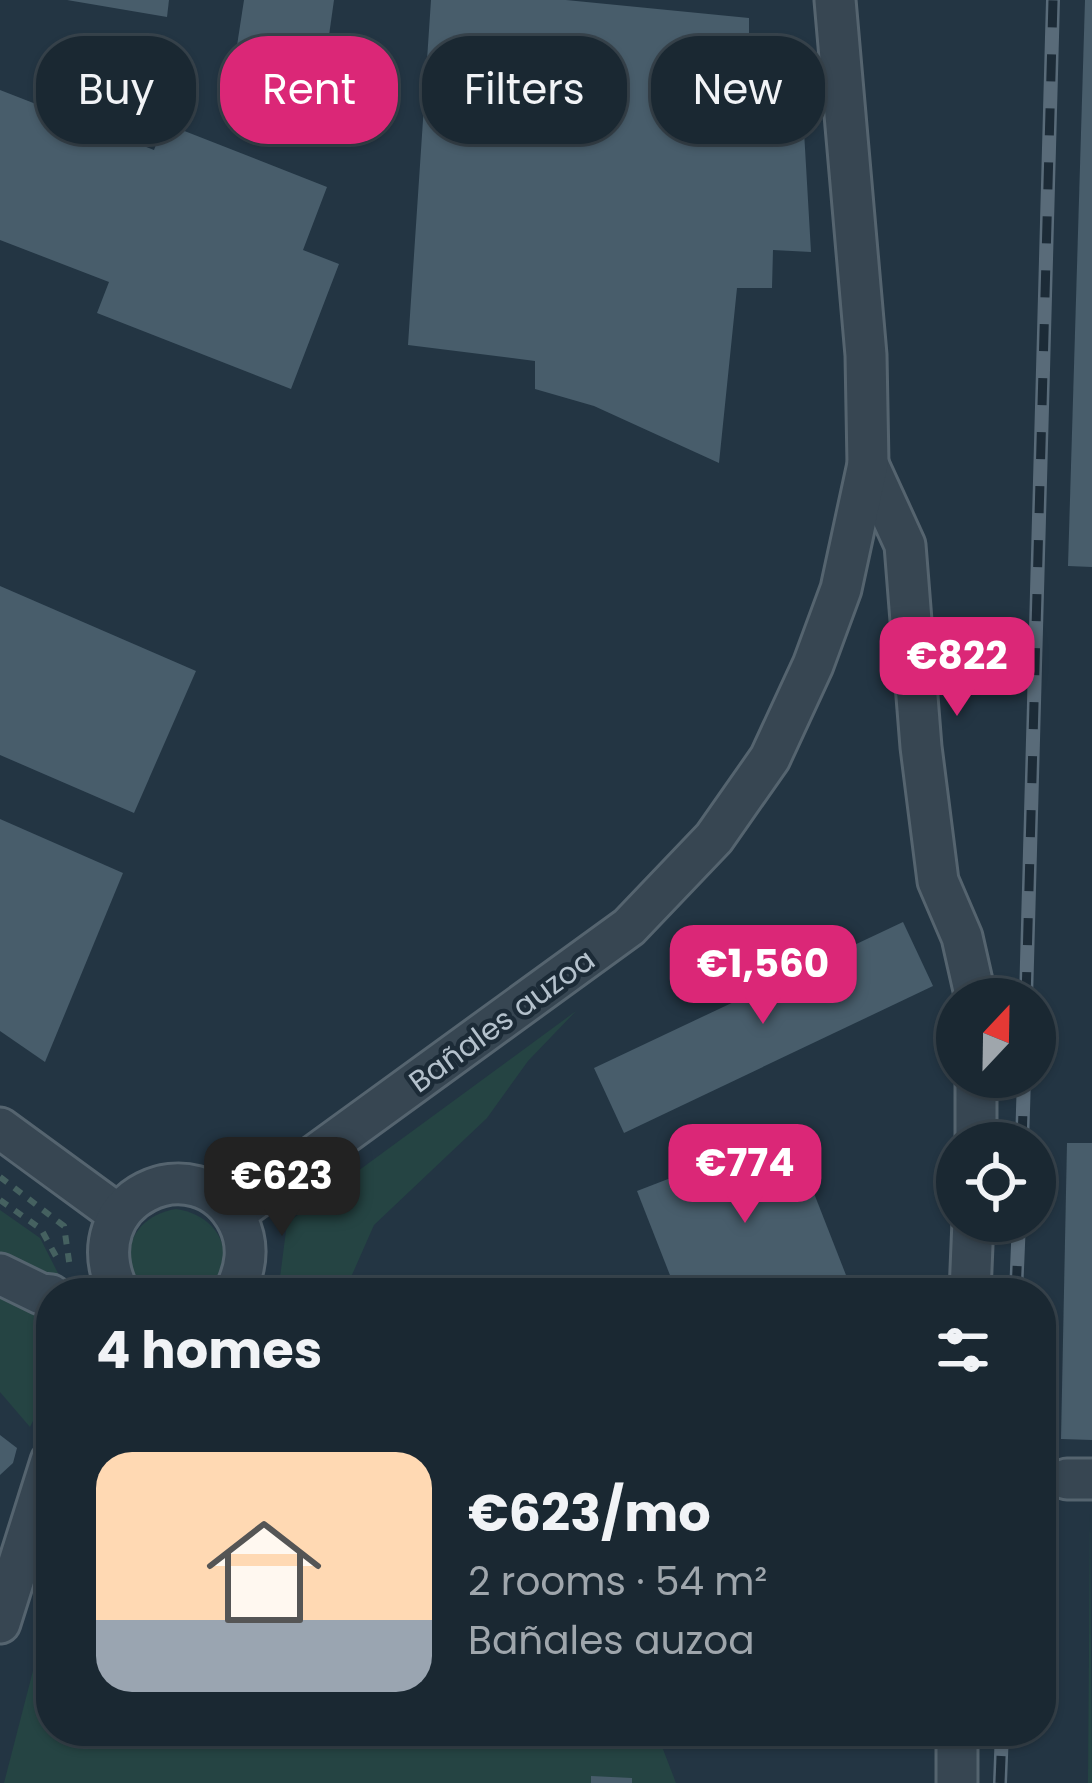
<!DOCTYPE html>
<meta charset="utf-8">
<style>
body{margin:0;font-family:Poppins,sans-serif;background:#27343e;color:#f1f3f6;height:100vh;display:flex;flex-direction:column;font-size:45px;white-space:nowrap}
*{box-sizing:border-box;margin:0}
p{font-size:39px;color:#9fa6ac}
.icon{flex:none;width:66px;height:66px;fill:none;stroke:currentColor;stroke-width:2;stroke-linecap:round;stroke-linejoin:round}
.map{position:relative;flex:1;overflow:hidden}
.side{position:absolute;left:36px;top:1278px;width:1020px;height:468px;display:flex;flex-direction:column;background:#1a2832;border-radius:48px;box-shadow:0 3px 9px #0004,0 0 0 3px #38444d}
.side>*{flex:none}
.banner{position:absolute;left:36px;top:36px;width:1020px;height:108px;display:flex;gap:24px}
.needle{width:78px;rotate:22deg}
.controls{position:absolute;left:936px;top:978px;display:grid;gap:24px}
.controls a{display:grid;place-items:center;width:120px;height:120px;border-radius:50%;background:#1a2832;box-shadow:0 3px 9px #0004,0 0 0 3px #38444d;font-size:60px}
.price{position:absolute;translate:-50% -102px;padding:0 27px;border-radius:24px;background:#db2777;color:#fff;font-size:39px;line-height:78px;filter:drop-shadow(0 3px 6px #0008)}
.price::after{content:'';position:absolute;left:50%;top:72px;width:36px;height:27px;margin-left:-18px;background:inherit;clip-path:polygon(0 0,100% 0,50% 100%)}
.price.active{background:#222;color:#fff}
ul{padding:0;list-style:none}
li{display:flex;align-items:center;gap:36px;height:300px;padding:0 60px}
li span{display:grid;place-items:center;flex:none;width:336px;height:240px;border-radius:36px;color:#555}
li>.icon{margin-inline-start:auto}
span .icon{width:144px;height:144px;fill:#fffc;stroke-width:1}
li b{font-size:51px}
h2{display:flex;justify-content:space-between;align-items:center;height:144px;padding:0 60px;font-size:51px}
.chip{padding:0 42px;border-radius:48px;background:#1a2832;box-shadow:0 3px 9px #0004,0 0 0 3px #38444d;font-size:42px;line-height:108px}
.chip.active{background:#db2777;color:#fff}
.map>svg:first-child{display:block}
.green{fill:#254443}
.building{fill:#485d6b}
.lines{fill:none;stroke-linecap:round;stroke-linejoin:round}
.minor-casing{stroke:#55646f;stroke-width:45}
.path{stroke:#456160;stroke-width:6;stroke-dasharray:9 9;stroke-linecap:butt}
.minor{stroke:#374652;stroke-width:39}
.rail-casing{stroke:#596b79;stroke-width:14}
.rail{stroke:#1c2b37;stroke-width:9;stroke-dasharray:27;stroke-linecap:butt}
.labels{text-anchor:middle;stroke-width:9;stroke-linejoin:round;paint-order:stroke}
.street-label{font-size:30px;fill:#b4c1cc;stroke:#1c2b37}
</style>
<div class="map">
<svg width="1092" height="1783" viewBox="0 0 1092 1783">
<rect width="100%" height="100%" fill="#233543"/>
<!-- green -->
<g class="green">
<polygon points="576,1011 528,1061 487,1118 374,1225 344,1293 278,1293 287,1223"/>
<path d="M176,1209c44,6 64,49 34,84h-67c-29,-35 -11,-77 33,-84z"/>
<polygon points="0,1210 40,1238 62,1281 51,1293 51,1361 44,1373 51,1385 30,1427 0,1392"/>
<polygon points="1090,1511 1092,1783 1088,1783"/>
<polygon points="51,1601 51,1731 656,1731 676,1783 4,1783"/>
</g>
<!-- building -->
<g class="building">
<polygon points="67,0 169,0 167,17"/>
<polygon points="244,0 334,0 322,85 234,65"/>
<polygon points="431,0 566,0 749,18 749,64 800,62 811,252 773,250 772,288 737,288 719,463 594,406 535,389 535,361 408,345"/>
<polygon points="1085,0 1092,0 1092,567 1068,566"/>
<polygon points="0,90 154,150 164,123 327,187 303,250 339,264 291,389 97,313 109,282 0,240"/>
<polygon points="0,586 196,671 134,813 0,755"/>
<polygon points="0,819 123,873 45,1062 0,1031"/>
<polygon points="903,922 933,986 624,1133 594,1068"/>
<polygon points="790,1132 853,1293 677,1293 637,1191"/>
<polygon points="1067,1143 1092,1143 1092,1440 1061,1439"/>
<polygon points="0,1435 17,1448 13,1463 0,1475"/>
<polygon points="591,1776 632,1778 632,1783 591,1783"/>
</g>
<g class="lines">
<!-- minor casing -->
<g class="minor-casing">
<g id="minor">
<polyline points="868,464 905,545 921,747 938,881 962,937 976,999"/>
<polyline points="0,1128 119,1215"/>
<polyline points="976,1143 976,1077"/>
<polyline points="234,1214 629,927 714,838 770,758 813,665 841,589 868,464 866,355 835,0"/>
<polyline points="0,1274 41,1294 51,1295"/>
<path d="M119,1293c-47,-96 79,-150 119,-71 12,24 8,47 -4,71"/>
<polyline points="970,1293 973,1221"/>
<polyline points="1067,1479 1092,1479"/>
<polyline points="0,1623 51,1461"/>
<polyline points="957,1731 957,1783"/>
</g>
</g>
<!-- path -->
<g class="path">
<polyline points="0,1177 64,1226 70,1268"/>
<polyline points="0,1200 41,1229 58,1260"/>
<polyline points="40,1427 51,1403"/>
</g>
<!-- minor -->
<use href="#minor" class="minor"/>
<!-- rail casing -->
<g class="rail-casing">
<g id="rail">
<polyline points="1026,999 1053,0"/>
<polyline points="1022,1143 1024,1077"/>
<polyline points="1016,1293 1019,1221"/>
<polyline points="1000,1783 1002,1731"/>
</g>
</g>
<!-- rail -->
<use href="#rail" class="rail"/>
</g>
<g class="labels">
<!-- street labels -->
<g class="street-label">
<text transform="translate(502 1021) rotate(-36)" y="10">Bañales auzoa</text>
</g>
</g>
</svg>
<div class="controls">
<a><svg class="needle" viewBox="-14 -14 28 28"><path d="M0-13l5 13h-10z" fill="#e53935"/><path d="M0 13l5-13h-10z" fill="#9fa6ac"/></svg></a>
<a><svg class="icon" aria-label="locate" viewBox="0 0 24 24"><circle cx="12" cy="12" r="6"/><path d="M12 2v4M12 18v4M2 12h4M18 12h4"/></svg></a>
</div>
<b class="price" style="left:957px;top:719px">€822</b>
<b class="price" style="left:763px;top:1027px">€1,560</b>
<b class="price" style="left:745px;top:1226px">€774</b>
<b class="price active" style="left:282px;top:1239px">€623</b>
<div class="banner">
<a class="chip">Buy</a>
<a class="chip active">Rent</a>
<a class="chip">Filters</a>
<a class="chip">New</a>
</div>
<section class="side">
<h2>4 homes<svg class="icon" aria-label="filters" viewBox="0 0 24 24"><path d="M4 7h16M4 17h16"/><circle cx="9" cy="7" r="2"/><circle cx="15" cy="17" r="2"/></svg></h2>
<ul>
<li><span style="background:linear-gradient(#ffd9b3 70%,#9aa5b1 0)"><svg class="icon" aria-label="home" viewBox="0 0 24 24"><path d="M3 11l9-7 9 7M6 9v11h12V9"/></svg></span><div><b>€623/mo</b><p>2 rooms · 54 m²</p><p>Bañales auzoa</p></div></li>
</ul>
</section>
</div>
